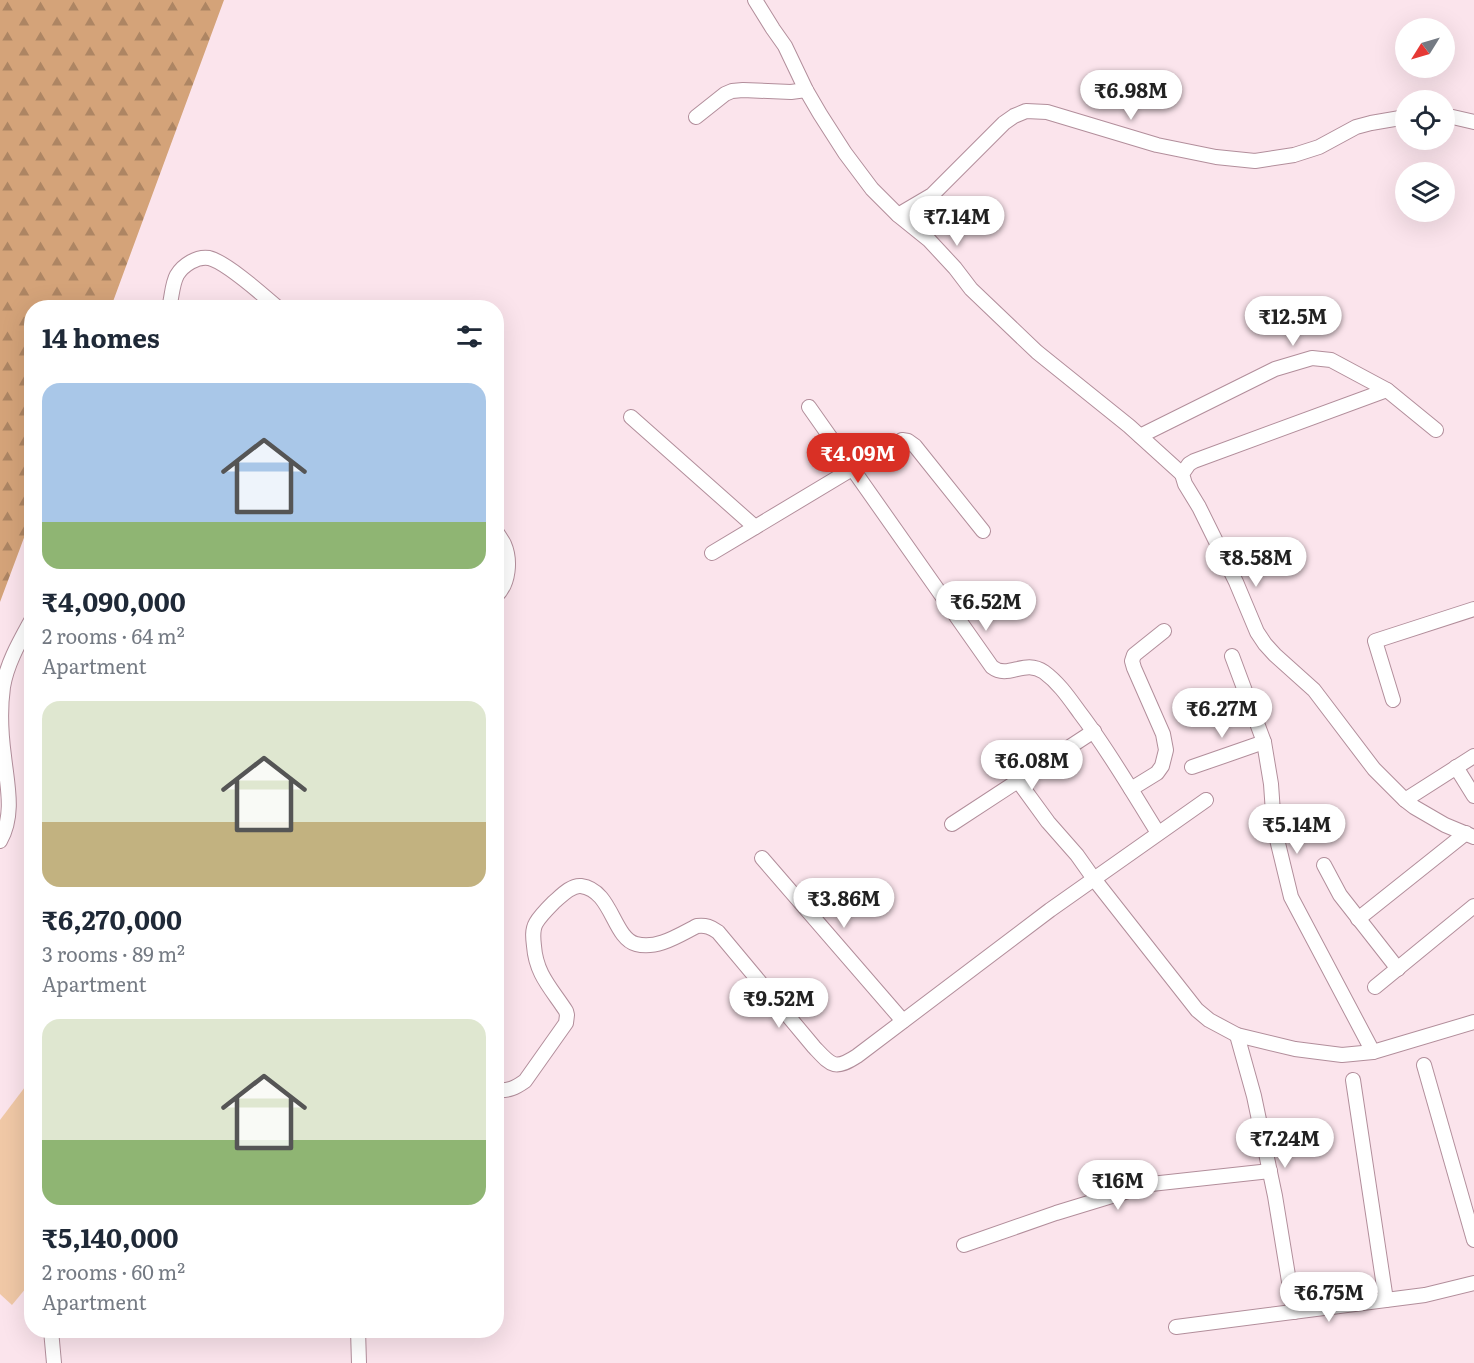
<!DOCTYPE html>
<meta charset="utf-8">
<style>
body{margin:0;font-family:Literata,serif;background:#f6f6f7;color:#1f2937;height:100vh;display:flex;flex-direction:column;font-size:22px;white-space:nowrap}
*{box-sizing:border-box;margin:0}
p{font-size:20px;color:#747a83}
.icon{flex:none;width:33px;height:33px;fill:none;stroke:currentColor;stroke-width:2;stroke-linecap:round;stroke-linejoin:round}
.map{position:relative;flex:1;overflow:hidden}
.panel{position:absolute;left:24px;top:300px;width:480px;height:1038px;display:flex;flex-direction:column;background:#fff;border-radius:24px;box-shadow:0 6px 24px #0002}
.panel>*{flex:none}
.needle{width:39px;rotate:233deg}
.controls{position:absolute;left:1395px;top:18px;display:grid;gap:12px}
.controls a{display:grid;place-items:center;width:60px;height:60px;border-radius:50%;background:#fff;box-shadow:0 6px 24px #0002;font-size:30px}
.price{position:absolute;translate:-50% -51px;padding:0 14px;border-radius:21px;background:#fff;color:#222;font-size:20px;line-height:39px;filter:drop-shadow(0 2px 3px #0008)}
.price::after{content:'';position:absolute;left:50%;top:36px;width:18px;height:14px;margin-left:-9px;background:inherit;clip-path:polygon(0 0,100% 0,50% 100%)}
.price.current{background:#d93025;color:#fff}
ul{padding:0;list-style:none}
li{display:grid;align-content:center;gap:12px;height:318px;padding:0 18px}
li span{display:grid;place-items:center;height:186px;border-radius:18px;color:#555}
li>.icon{margin-inline-start:auto}
span .icon{width:108px;height:108px;fill:#fffc;stroke-width:1}
li b{font-size:26px}
h2{display:flex;justify-content:space-between;align-items:center;height:72px;padding:0 18px;font-size:26px}
.map>svg:first-child{display:block}
.forest{fill:url(#forest-firs)}
.garden{fill:#f0c8a6}
.lines{fill:none;stroke-linecap:round;stroke-linejoin:round}
.minor-casing{stroke:#b28e9b;stroke-width:16}
.minor{stroke:#fff;stroke-width:14}
</style>
<div class="map">
<svg width="1474" height="1363" viewBox="0 0 1474 1363">
<defs>
<pattern id="forest-firs" width="22" height="20" patternUnits="userSpaceOnUse" patternTransform="scale(1.5)"><rect width="22" height="20" fill="#d4a379"/><path d="M5 1l3.5 6h-7zM16 11l3.5 6h-7z" fill="#ad8563"/></pattern>
</defs>
<rect width="100%" height="100%" fill="#fbe4ec"/>
<!-- forest -->
<polygon class="forest" points="0,0 224,0 111,307 32,308 31,519 0,602"/>
<!-- garden -->
<polygon class="garden" points="31,1079 31,1282 12,1305 0,1294 0,1120"/>
<g class="lines">
<!-- minor casing -->
<g class="minor-casing">
<g id="minor">
<polyline points="755,0 773,29 785,46 806,90 820,114 845,153 872,189 898,215 929,240 955,268 971,289 1037,352 1129,426 1182,474"/>
<polyline points="1444,115 1474,122"/>
<polyline points="696,117 725,94 732,91 743,90 791,92 806,90"/>
<polyline points="898,215 932,195 1004,123 1014,116 1026,111 1047,112 1157,145 1216,157 1255,161 1294,155 1319,147 1356,127 1371,123 1406,117"/>
<path d="M169,308c3,-11 3,-24 8,-33 6,-10 20,-19 32,-17 17,4 54,37 69,50"/>
<polyline points="1387,390 1194,461 1189,464 1182,474 1185,484 1199,507 1236,582 1257,632 1265,644 1275,655 1314,690 1374,769 1405,800 1414,807 1445,825 1474,837"/>
<path d="M809,407l183,260c17,13 32,-9 52,5 15,11 25,26 36,41 29,38 53,80 78,120"/>
<polyline points="631,417 755,527"/>
<polyline points="1140,436 1275,369 1312,358 1331,360 1387,390 1436,430"/>
<path d="M496,531c3,5 6,9 8,13 7,16 5,40 -8,52"/>
<polyline points="712,553 852,469 902,440 908,441 915,446 983,531"/>
<polyline points="1232,656 1264,742 1271,784 1274,827 1291,897 1373,1052"/>
<polyline points="1393,700 1375,641 1474,609"/>
<polyline points="1192,767 1264,742"/>
<polyline points="1456,767 1474,796"/>
<polyline points="1018,781 1048,822 1077,855 1094,879 1197,1010 1209,1020 1237,1035 1295,1049 1342,1055 1373,1052 1474,1022"/>
<polyline points="1131,789 1157,773 1162,766 1166,750 1163,734 1134,668 1132,661 1134,655 1164,631"/>
<polyline points="1405,800 1474,756"/>
<polyline points="952,824 1094,731"/>
<path d="M0,841c15,-26 7,-57 4,-85 -3,-22 -4,-47 -1,-69 4,-24 17,-46 29,-68"/>
<polyline points="762,858 903,1021"/>
<polyline points="1324,865 1340,895 1398,969"/>
<polyline points="1358,919 1466,833"/>
<polyline points="1375,987 1474,906"/>
<polyline points="1237,1035 1254,1096 1275,1196 1294,1312"/>
<polyline points="1424,1065 1474,1240"/>
<polyline points="1353,1080 1386,1300"/>
<path d="M496,1090c13,1 19,-2 29,-9l41,-58 1,-8 -1,-4c-15,-23 -30,-37 -32,-65 -1,-8 -2,-16 2,-23 4,-7 12,-15 18,-21 7,-6 17,-17 27,-16 31,4 32,52 55,58 21,6 43,-9 61,-18 9,-1 14,1 21,6l96,115c17,18 20,24 43,9l193,-146 156,-110"/>
<polyline points="964,1245 1056,1213 1151,1184 1270,1171"/>
<polyline points="1176,1327 1425,1295 1474,1283"/>
<polyline points="51,1330 54,1363"/>
<polyline points="358,1330 359,1363"/>
</g>
</g>
<!-- minor -->
<use href="#minor" class="minor"/>
</g>
</svg>
<div class="controls">
<a><svg class="needle" viewBox="-14 -14 28 28"><path d="M0-13l5 13h-10z" fill="#e53935"/><path d="M0 13l5-13h-10z" fill="#747a83"/></svg></a>
<a><svg class="icon" aria-label="locate" viewBox="0 0 24 24"><circle cx="12" cy="12" r="6"/><path d="M12 2v4M12 18v4M2 12h4M18 12h4"/></svg></a>
<a><svg class="icon" aria-label="layers" viewBox="0 0 24 24"><path d="M12 4l9 5-9 5-9-5zM3 14l9 5 9-5"/></svg></a>
</div>
<b class="price" style="left:1131px;top:121px">₹6.98M</b>
<b class="price" style="left:957px;top:247px">₹7.14M</b>
<b class="price" style="left:1293px;top:347px">₹12.5M</b>
<b class="price current" style="left:858px;top:484px">₹4.09M</b>
<b class="price" style="left:1256px;top:588px">₹8.58M</b>
<b class="price" style="left:986px;top:632px">₹6.52M</b>
<b class="price" style="left:1222px;top:739px">₹6.27M</b>
<b class="price" style="left:1032px;top:791px">₹6.08M</b>
<b class="price" style="left:1297px;top:855px">₹5.14M</b>
<b class="price" style="left:844px;top:929px">₹3.86M</b>
<b class="price" style="left:779px;top:1029px">₹9.52M</b>
<b class="price" style="left:1285px;top:1169px">₹7.24M</b>
<b class="price" style="left:1118px;top:1211px">₹16M</b>
<b class="price" style="left:1329px;top:1323px">₹6.75M</b>
<section class="panel">
<h2>14 homes<svg class="icon" aria-label="filters" viewBox="0 0 24 24"><path d="M4 7h16M4 17h16"/><circle cx="9" cy="7" r="2"/><circle cx="15" cy="17" r="2"/></svg></h2>
<ul>
<li><span style="background:linear-gradient(#a9c7e8 75%,#8fb573 0)"><svg class="icon" aria-label="home" viewBox="0 0 24 24"><path d="M3 11l9-7 9 7M6 9v11h12V9"/></svg></span><div><b>₹4,090,000</b><p>2 rooms · 64 m²</p><p>Apartment</p></div></li>
<li><span style="background:linear-gradient(#dfe7d0 65%,#c2b280 0)"><svg class="icon" aria-label="home" viewBox="0 0 24 24"><path d="M3 11l9-7 9 7M6 9v11h12V9"/></svg></span><div><b>₹6,270,000</b><p>3 rooms · 89 m²</p><p>Apartment</p></div></li>
<li><span style="background:linear-gradient(#dfe7d0 65%,#8fb573 0)"><svg class="icon" aria-label="home" viewBox="0 0 24 24"><path d="M3 11l9-7 9 7M6 9v11h12V9"/></svg></span><div><b>₹5,140,000</b><p>2 rooms · 60 m²</p><p>Apartment</p></div></li>
</ul>
</section>
</div>
